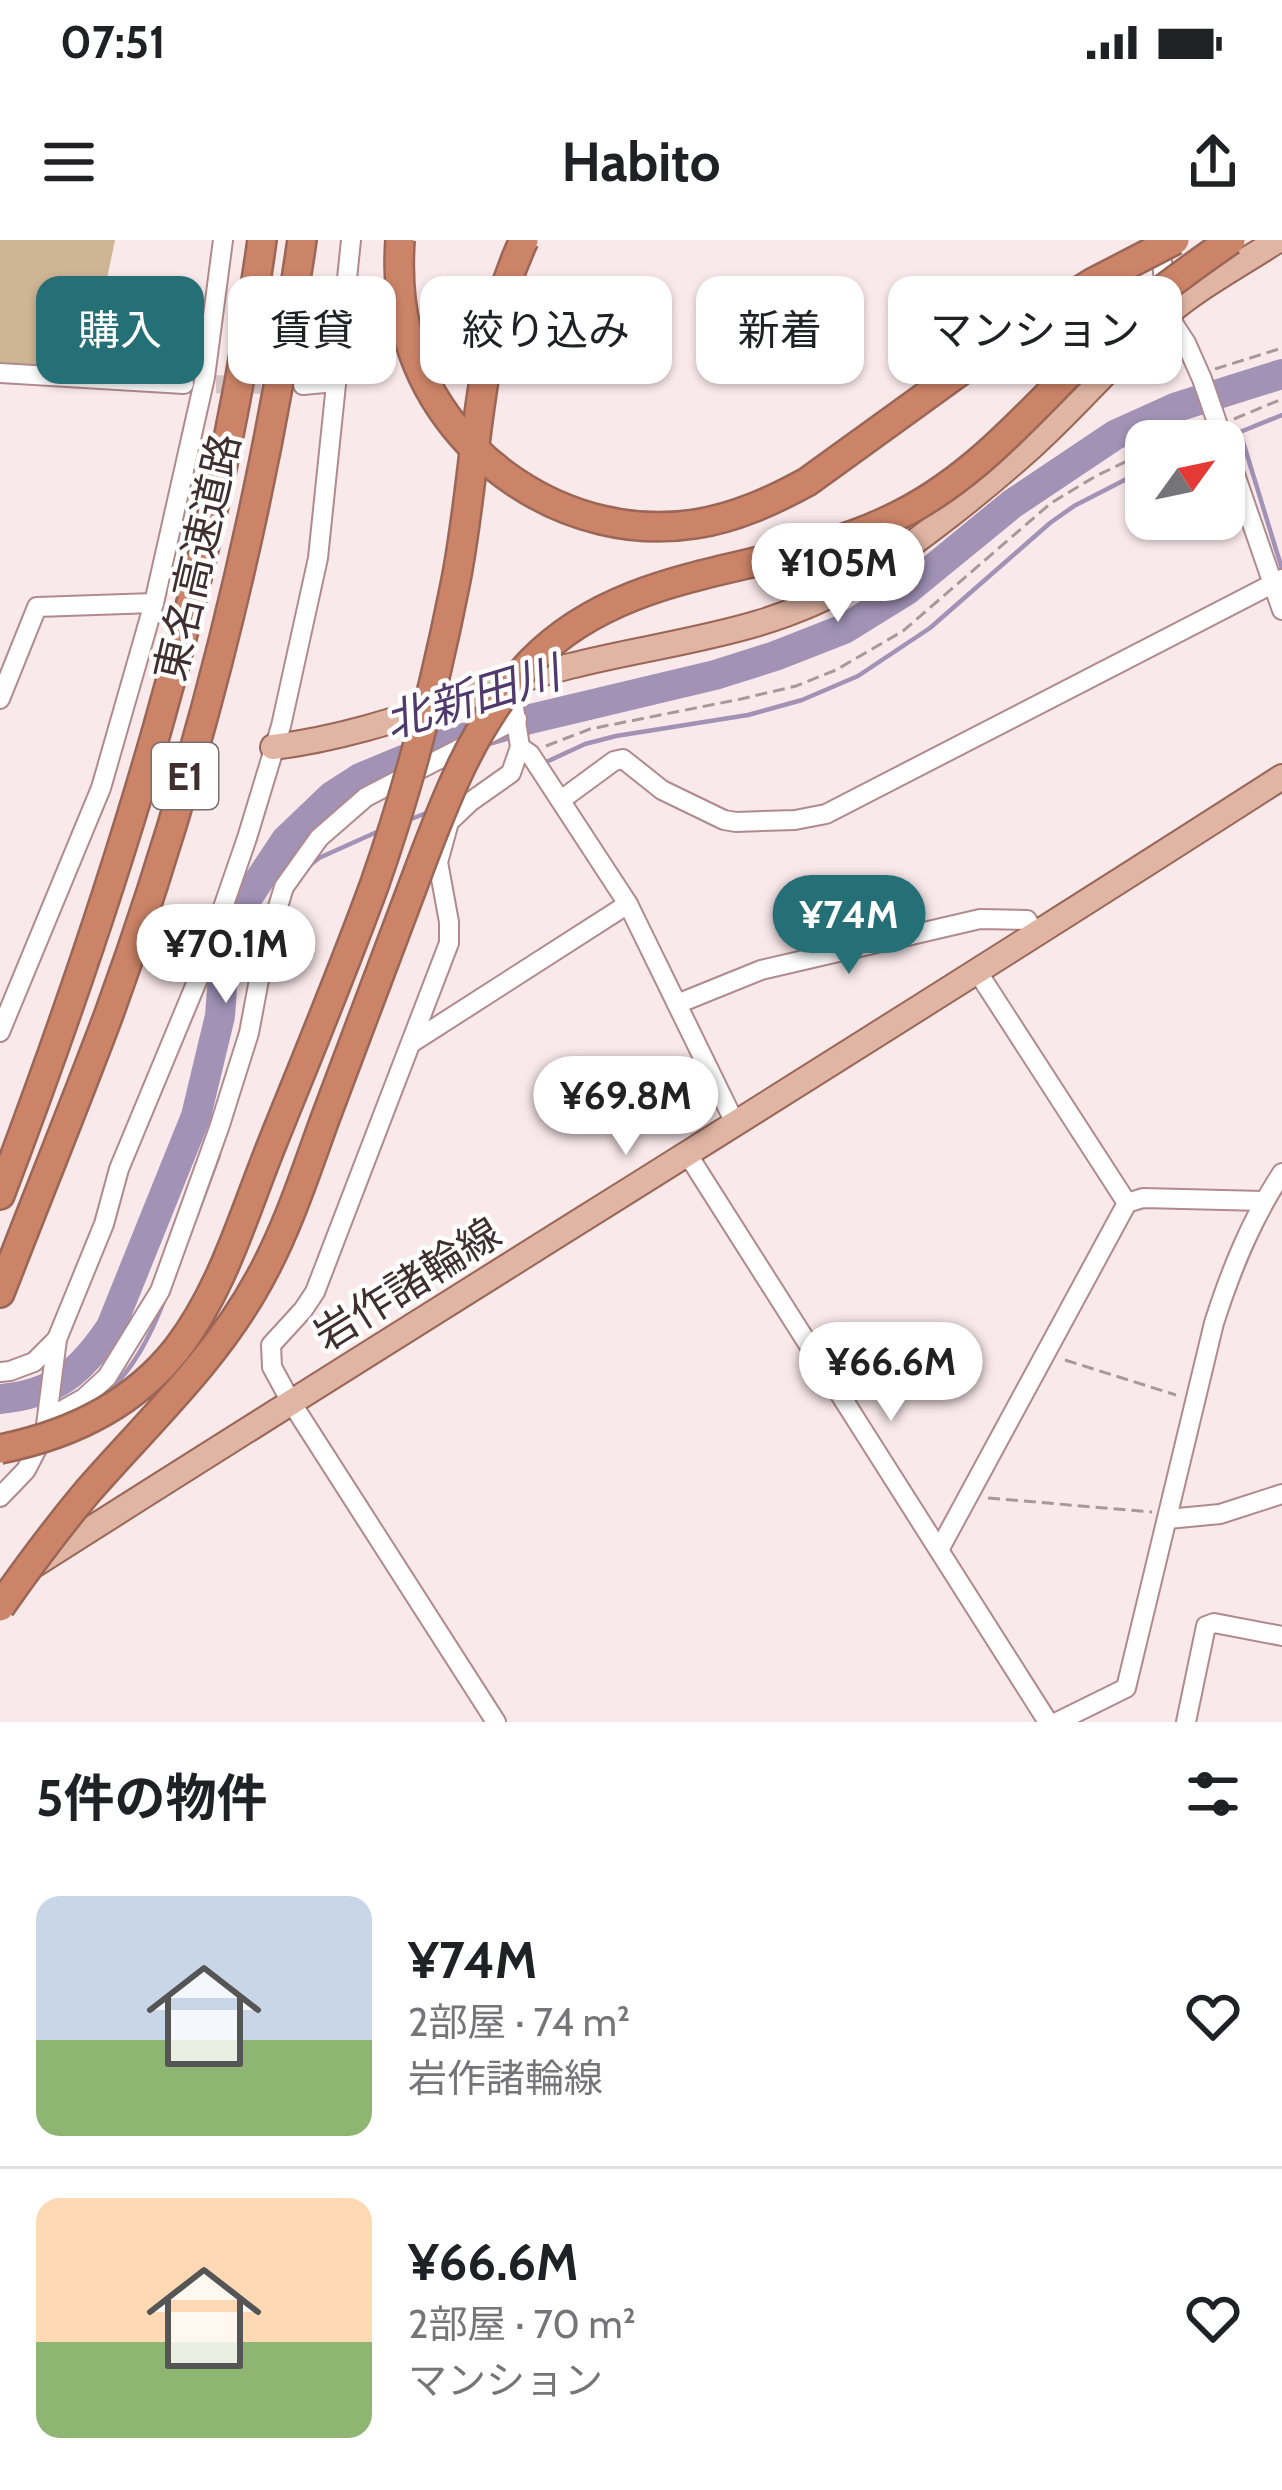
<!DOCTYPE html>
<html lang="ja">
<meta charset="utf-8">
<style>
body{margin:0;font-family:Cabin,"Noto Sans JP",sans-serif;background:#f2f2f2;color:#202124;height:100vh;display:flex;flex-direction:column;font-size:45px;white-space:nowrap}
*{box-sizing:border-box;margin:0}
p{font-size:39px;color:#757577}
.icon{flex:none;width:66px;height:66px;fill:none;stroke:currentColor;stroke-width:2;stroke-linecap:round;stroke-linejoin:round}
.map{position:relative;height:1482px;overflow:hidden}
.sheet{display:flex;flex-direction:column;background:#fff;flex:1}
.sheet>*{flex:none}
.banner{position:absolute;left:36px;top:36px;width:1212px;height:108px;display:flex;gap:24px}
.needle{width:78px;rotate:57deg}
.controls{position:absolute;left:1125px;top:180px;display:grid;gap:24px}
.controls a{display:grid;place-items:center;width:120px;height:120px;border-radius:24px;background:#fff;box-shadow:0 3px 9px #0004;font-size:60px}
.price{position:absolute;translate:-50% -102px;padding:0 27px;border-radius:42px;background:#fff;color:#222;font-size:39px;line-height:78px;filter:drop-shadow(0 3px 6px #0008)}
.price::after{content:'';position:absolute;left:50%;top:72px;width:36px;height:27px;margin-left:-18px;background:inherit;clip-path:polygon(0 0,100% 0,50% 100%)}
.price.active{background:#256f77;color:#fff}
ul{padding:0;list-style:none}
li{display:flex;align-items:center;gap:36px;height:300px;padding:0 36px}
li+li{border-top:3px solid #e0e0e0}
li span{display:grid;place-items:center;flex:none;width:336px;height:240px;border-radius:24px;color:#555}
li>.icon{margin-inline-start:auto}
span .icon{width:144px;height:144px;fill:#fffc;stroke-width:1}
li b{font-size:51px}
h2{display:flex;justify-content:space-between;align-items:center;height:144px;padding:0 36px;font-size:51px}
.pill{padding:0 42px;border-radius:24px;background:#fff;box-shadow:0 3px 9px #0004;font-size:42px;line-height:108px}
.pill.active{background:#256f77;color:#fff}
.status{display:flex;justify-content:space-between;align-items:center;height:84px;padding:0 60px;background:#fff;direction:ltr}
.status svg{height:33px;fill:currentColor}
header{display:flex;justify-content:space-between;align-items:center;height:156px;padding:0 36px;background:#fff;font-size:54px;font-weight:700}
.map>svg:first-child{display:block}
.forest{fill:#ceb594}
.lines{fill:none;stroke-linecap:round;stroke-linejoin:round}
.stream{stroke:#a192b6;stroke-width:4.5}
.river{stroke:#a192b6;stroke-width:30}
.minor-tunnel{stroke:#d5c4c6;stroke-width:18;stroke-dasharray:18 9;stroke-linecap:butt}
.minor-casing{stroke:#b08a8f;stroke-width:22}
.major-casing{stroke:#9b6655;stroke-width:28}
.highway-casing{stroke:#9b6655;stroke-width:32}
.path{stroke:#a8989a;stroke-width:3;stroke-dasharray:12 6;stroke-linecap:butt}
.minor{stroke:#fff;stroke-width:18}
.major{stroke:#e0b5a4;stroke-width:24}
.highway{stroke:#cc8468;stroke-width:27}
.highway-bridge-casing{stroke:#9b6655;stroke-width:32;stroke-linecap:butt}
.highway-bridge{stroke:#cc8468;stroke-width:27}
.labels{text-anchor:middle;stroke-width:9;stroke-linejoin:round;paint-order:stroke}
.shield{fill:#fff;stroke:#796d6f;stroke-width:3}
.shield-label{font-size:39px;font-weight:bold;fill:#3f2f31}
.street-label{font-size:42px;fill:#3f2f31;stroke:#fff}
.water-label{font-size:45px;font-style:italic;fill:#503a6b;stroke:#fff}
</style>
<div class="status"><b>07:51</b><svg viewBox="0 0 49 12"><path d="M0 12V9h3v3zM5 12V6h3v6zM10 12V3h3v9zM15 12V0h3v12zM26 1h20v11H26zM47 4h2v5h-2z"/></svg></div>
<header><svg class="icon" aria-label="menu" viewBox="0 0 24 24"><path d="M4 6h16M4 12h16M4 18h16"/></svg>Habito<svg class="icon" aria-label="share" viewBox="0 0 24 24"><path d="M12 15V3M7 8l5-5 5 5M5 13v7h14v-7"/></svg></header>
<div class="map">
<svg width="1282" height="1482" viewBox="0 0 1282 1482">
<rect width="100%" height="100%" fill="#fae9eb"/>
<!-- forest -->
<polygon class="forest" points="0,0 115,0 87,134 0,127"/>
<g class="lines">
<!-- stream -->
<g class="stream">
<polyline points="1240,192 1282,175"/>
<polyline points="1228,196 1240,192 1282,329"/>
<polyline points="544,523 585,504 616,496 748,475 802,460 858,436 930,388 1050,283 1074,266 1146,229"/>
<polyline points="406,581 429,572"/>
<polyline points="309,626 319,618 379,591"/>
<polyline points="196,977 219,915"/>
<path d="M104,1156c29,-26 46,-59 60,-95"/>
</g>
<!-- river -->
<path class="river" d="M0,1159c55,-5 81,-27 111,-72l85,-211 24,-100 3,-42 21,-71 42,-63 46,-44 28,-18 77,-32 89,-26 189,-45 60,-19 69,-27 63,-39 105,-86 103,-69 62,-28 105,-33"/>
<!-- minor-tunnel -->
<polyline class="minor-tunnel" points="189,144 303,145"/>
<!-- minor casing -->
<g class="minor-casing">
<g id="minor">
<polyline points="1160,0 1167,74 1186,103 1202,139 1282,370"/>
<polyline points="0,133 184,144"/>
<polyline points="303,145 335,142"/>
<polyline points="0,459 37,367 154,363"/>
<polyline points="520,507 530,514 628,664 736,885"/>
<polyline points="561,560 614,521 623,519 662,550 724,580 736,582 795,580 826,574 1282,339"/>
<polyline points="977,731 1127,963"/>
<polyline points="677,764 761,730 980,679 1027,680 1036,695"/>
<polyline points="0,792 101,548 154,363 205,137 223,0"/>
<polyline points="413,802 628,664"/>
<polyline points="688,915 1048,1482"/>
<polyline points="0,1132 10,1131 34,1122 57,1099 104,984 119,929 200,734 247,598 281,486 318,318 351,0"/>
<polyline points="48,1178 84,1158 107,1137 160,1051 219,888 249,793 264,713 284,647 319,598 366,557 517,479"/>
<polyline points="0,1257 26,1230 45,1193 57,1099"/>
<polyline points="1168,1279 1220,1274 1282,1254"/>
<polyline points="939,1310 1127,963 1143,958 1263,961"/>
<polyline points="496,1482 291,1162 272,1127 271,1105 303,1070 315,1052 449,703 449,682 438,622 449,582 470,562 511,533 520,507 510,442"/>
<path d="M1057,1482l69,-34 88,-365c17,-53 37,-103 68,-150"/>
<polyline points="1186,1482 1206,1386 1214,1383 1282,1396"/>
</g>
</g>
<!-- major casing -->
<g class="major-casing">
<g id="major">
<path d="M273,507c102,-12 197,-56 297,-81 103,-26 199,-31 293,-89 54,-34 118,-85 166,-128 47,-42 88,-92 136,-133 33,-29 76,-52 113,-76"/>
<path d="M31,1327c416,-265 836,-523 1251,-790"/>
</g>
</g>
<!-- highway casing -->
<g class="highway-casing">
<g id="highway">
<path d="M0,955c118,-310 217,-626 262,-955"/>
<path d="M0,1053c36,-93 74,-186 109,-279 91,-250 155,-511 193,-774"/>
</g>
</g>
<!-- path -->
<g class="path">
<polyline points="1215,129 1282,108"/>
<polyline points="1234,179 1282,159"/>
<polyline points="1172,201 1202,190"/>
<polyline points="546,506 590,489 741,459 796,446 836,430 903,391 1051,263 1096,236 1146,212"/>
<polyline points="1065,1120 1176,1155"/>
<polyline points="988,1258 1152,1272"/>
</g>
<!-- minor -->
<use href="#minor" class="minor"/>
<!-- major -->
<use href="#major" class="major"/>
<!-- highway -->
<use href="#highway" class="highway"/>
<!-- highway-bridge casing -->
<g class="highway-bridge-casing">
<g id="highway-bridge">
<path d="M400,0c-2,31 -1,61 7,92 31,124 161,212 288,192 40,-6 77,-23 112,-42l216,-156 69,-43 83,-43"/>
<path d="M0,1209c70,-14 132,-43 177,-100 46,-60 67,-136 95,-205 35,-87 71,-173 103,-261 34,-97 60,-197 80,-298 23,-113 19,-239 69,-345"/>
<path d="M0,1367c28,-40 57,-79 88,-116 60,-69 127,-130 171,-211 28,-50 46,-106 66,-161 30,-79 59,-157 89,-236 29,-78 59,-160 117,-221 96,-99 239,-86 356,-141 91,-41 150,-119 221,-186 38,-35 81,-66 123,-95"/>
</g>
</g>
<!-- highway-bridge -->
<use href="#highway-bridge" class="highway-bridge"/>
</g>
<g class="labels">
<!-- shield labels -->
<rect class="shield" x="152" y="503" width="66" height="66" rx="9"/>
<g class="shield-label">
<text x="185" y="550">E1</text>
</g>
<!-- street labels -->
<g class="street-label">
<text transform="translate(197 317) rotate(-77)" y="15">東名高速道路</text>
<text transform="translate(407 1044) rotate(-32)" y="15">岩作諸輪線</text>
</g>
<!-- water labels -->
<g class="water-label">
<text transform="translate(472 457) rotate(-17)" y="16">北新田川</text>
</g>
</g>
</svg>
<div class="controls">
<a><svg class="needle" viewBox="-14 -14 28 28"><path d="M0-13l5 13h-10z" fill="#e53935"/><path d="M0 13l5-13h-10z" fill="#757577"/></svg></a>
</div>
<b class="price" style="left:838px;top:385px">¥105M</b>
<b class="price active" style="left:849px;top:737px">¥74M</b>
<b class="price" style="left:226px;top:766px">¥70.1M</b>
<b class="price" style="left:626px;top:918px">¥69.8M</b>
<b class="price" style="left:891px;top:1184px">¥66.6M</b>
<div class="banner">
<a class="pill active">購入</a>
<a class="pill">賃貸</a>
<a class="pill">絞り込み</a>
<a class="pill">新着</a>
<a class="pill">マンション</a>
</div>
</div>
<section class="sheet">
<h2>5件の物件<svg class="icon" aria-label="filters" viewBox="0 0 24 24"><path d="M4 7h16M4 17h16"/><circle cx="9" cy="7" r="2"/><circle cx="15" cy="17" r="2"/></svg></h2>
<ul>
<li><span style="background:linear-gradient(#c9d6e8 60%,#8fb573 0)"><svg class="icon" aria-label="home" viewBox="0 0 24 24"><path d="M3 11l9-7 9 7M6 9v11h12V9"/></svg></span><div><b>¥74M</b><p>2部屋 · 74 m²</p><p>岩作諸輪線</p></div><svg class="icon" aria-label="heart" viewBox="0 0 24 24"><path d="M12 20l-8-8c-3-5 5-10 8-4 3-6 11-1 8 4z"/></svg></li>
<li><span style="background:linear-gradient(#ffd9b3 60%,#8fb573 0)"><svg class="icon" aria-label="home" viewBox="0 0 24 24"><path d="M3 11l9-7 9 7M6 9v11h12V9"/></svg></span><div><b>¥66.6M</b><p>2部屋 · 70 m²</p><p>マンション</p></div><svg class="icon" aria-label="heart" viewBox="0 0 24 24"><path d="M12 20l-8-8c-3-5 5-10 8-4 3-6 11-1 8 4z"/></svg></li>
</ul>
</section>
